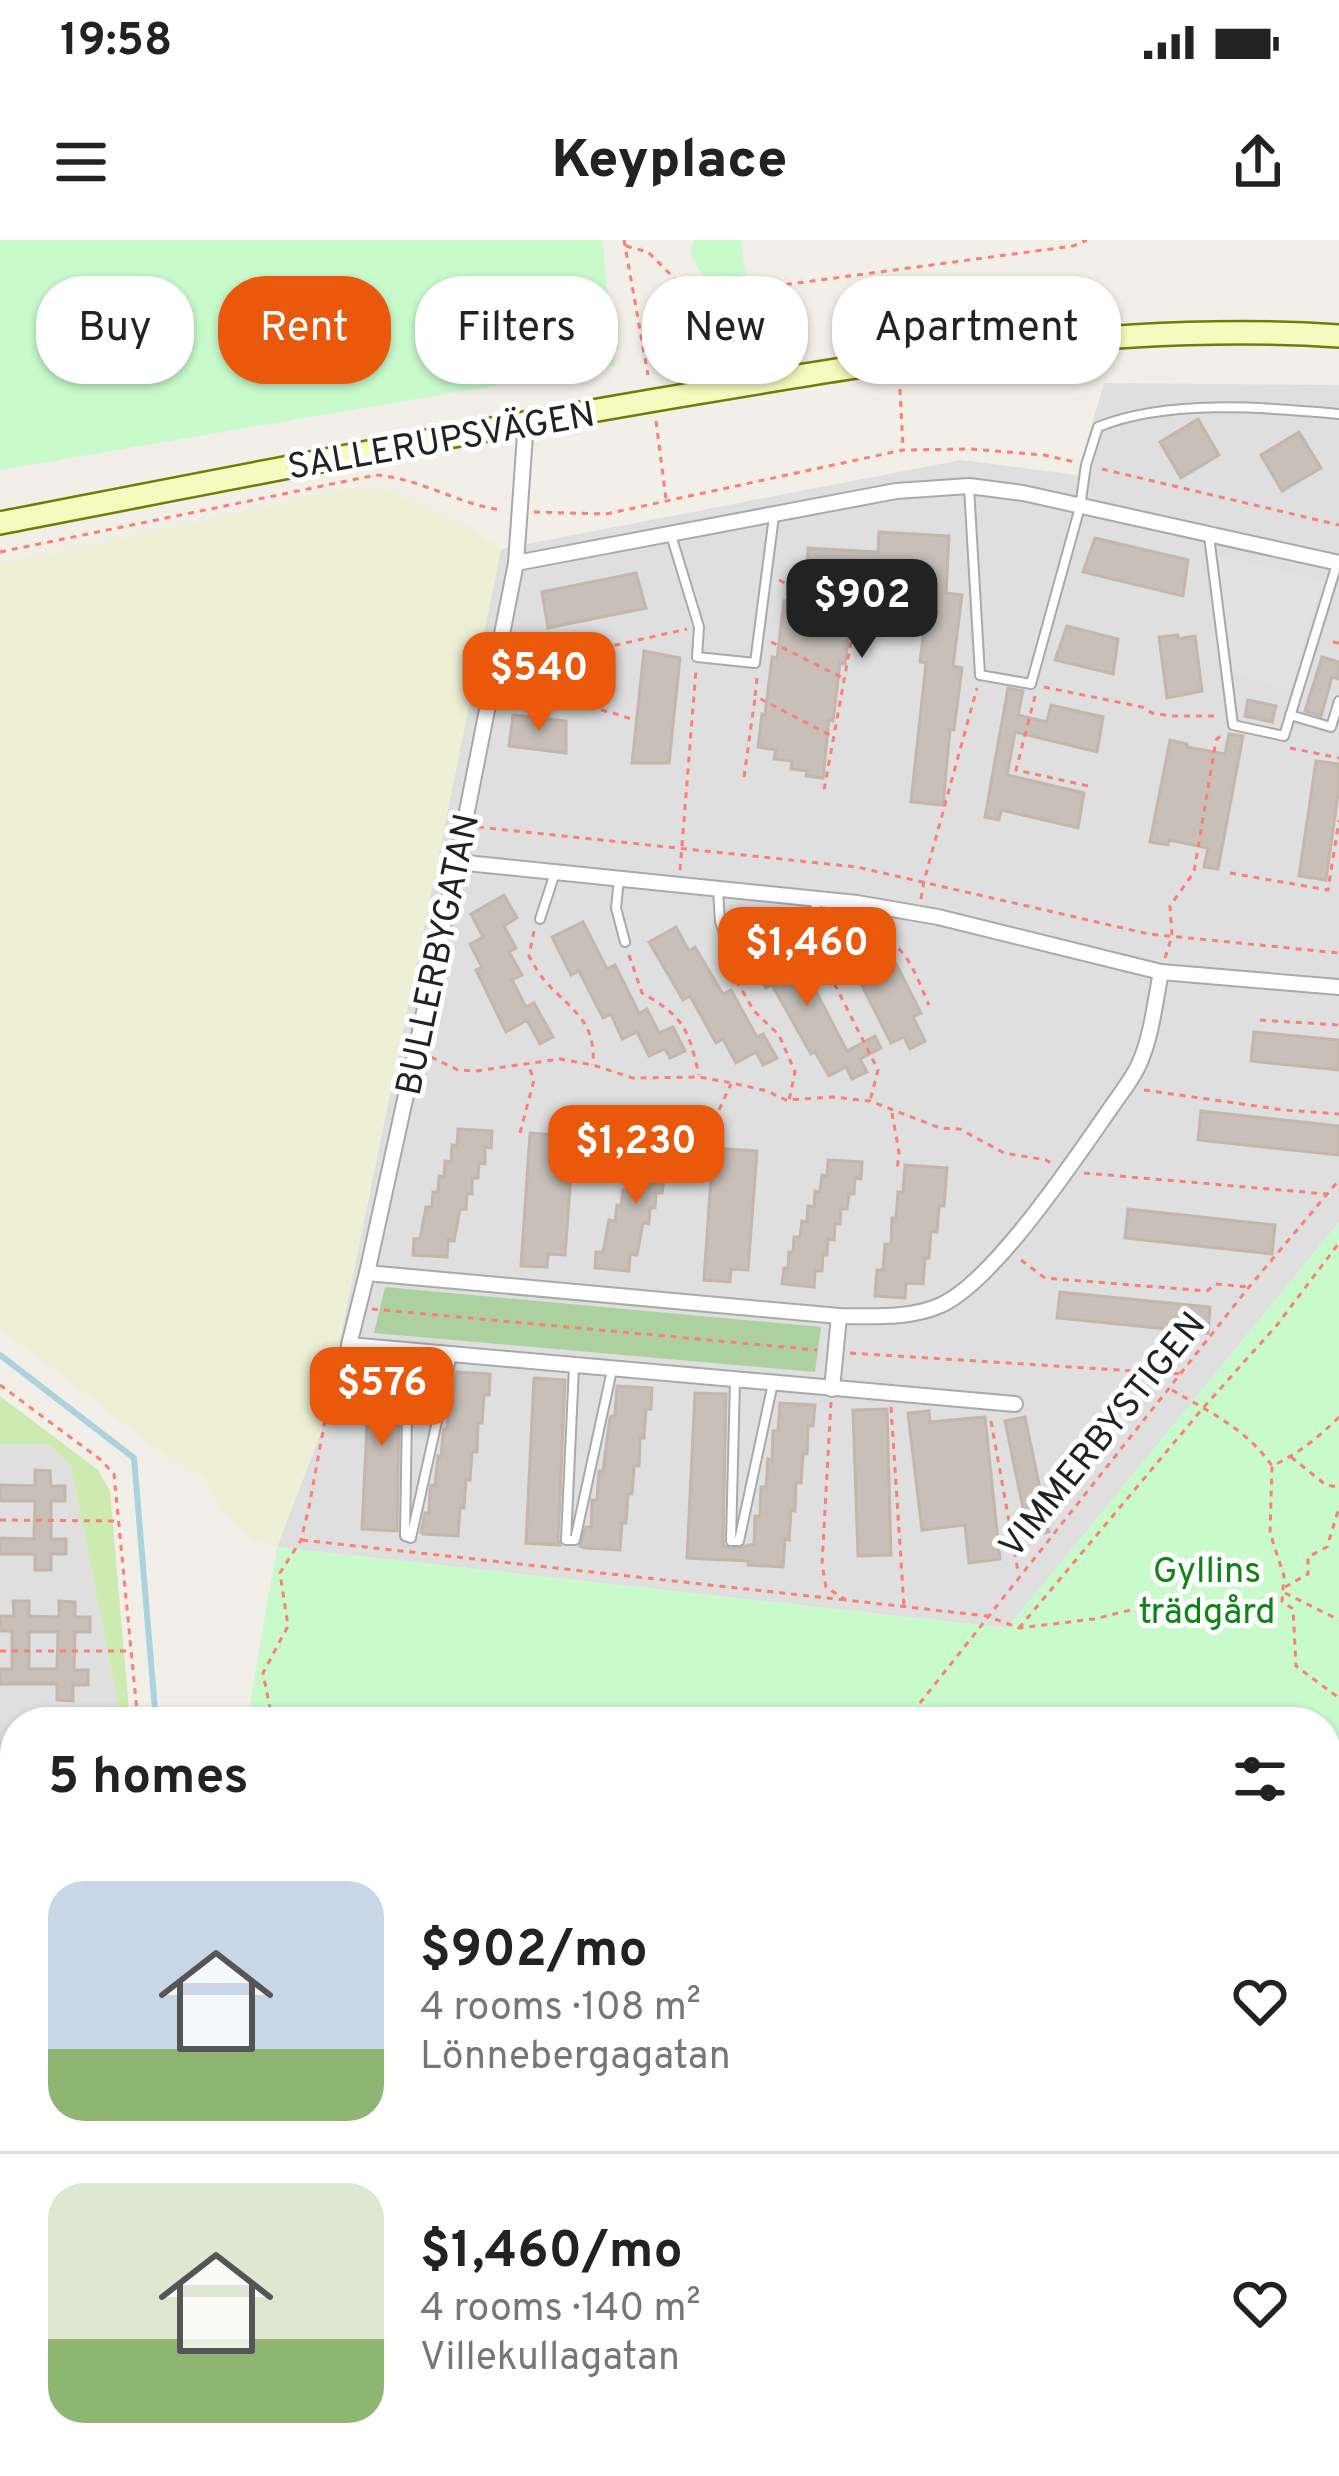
<!DOCTYPE html>
<meta charset="utf-8">
<style>
body{margin:0;font-family:Overpass,sans-serif;background:#f6f6f6;color:#222;height:100vh;display:flex;flex-direction:column;font-size:45px;white-space:nowrap}
*{box-sizing:border-box;margin:0}
p{font-size:39px;color:#767676}
.icon{flex:none;width:66px;height:66px;fill:none;stroke:currentColor;stroke-width:2;stroke-linecap:round;stroke-linejoin:round}
.map{position:relative;flex:1;overflow:hidden}
.panel{position:absolute;left:0px;top:1467px;width:1341px;height:771px;display:flex;flex-direction:column;background:#fff;border-radius:48px 48px 0 0;box-shadow:0 3px 9px #0004}
.panel>*{flex:none}
.guide{position:absolute;left:36px;top:36px;width:1269px;height:108px;display:flex;gap:24px}
.price{position:absolute;translate:-50% -102px;padding:0 27px;border-radius:24px;background:#ea580c;color:#fff;font-size:39px;line-height:78px;filter:drop-shadow(0 3px 6px #0008)}
.price::after{content:'';position:absolute;left:50%;top:72px;width:36px;height:27px;margin-left:-18px;background:inherit;clip-path:polygon(0 0,100% 0,50% 100%)}
.price.on{background:#222;color:#fff}
ul{padding:0;list-style:none}
li{display:flex;align-items:center;gap:36px;height:300px;padding:0 48px}
li+li{border-top:3px solid #e0e0e0}
li span{display:grid;place-items:center;flex:none;width:336px;height:240px;border-radius:36px;color:#555}
li>.icon{margin-inline-start:auto}
span .icon{width:144px;height:144px;fill:#fffc;stroke-width:1}
li b{font-size:51px}
h2{display:flex;justify-content:space-between;align-items:center;height:144px;padding:0 48px;font-size:51px}
.pill{padding:0 42px;border-radius:48px;background:#fff;box-shadow:0 3px 9px #0004;font-size:42px;line-height:108px}
.pill.on{background:#ea580c;color:#fff}
.status{display:flex;justify-content:space-between;align-items:center;height:84px;padding:0 60px;background:#fff;direction:ltr}
.status svg{height:33px;fill:currentColor}
header{display:flex;justify-content:space-between;align-items:center;height:156px;padding:0 48px;background:#fff;font-size:54px;font-weight:800}
.map>svg:first-child{display:block}
.residential{fill:#e0dfdf}
.education{fill:#ffffe5}
.farmland{fill:#eef0d5}
.grass{fill:#cdebb0}
.forest{fill:#add19e}
.park{fill:#c8facc}
.pitch{fill:#88e0be}
.parking{fill:#e2e2e2}
.lines{fill:none;stroke-linecap:round;stroke-linejoin:round}
.stream{stroke:#aad3df;stroke-width:6}
.building{fill:#c7bfb8;stroke:#c4b6ab;stroke-width:3;fill-rule:evenodd}
.lane-casing{stroke:#a9a9a9;stroke-width:12}
.street-casing{stroke:#a9a9a9;stroke-width:18}
.secondary-casing{stroke:#707d05;stroke-width:26}
.path{stroke:#fa8072;stroke-width:3;stroke-dasharray:6 6;stroke-linecap:butt}
.lane{stroke:#fff;stroke-width:8}
.street{stroke:#fff;stroke-width:14}
.secondary{stroke:#f7fabf;stroke-width:21}
.labels{text-anchor:middle;stroke-width:10;stroke-linejoin:round;paint-order:stroke}
.street-label{font-size:36px;fill:#222;stroke:#fff}
.park-label{font-size:36px;fill:#0c8416;stroke:#fff}
</style>
<div class="status"><b>19:58</b><svg viewBox="0 0 49 12"><path d="M0 12V9h3v3zM5 12V6h3v6zM10 12V3h3v9zM15 12V0h3v12zM26 1h20v11H26zM47 4h2v5h-2z"/></svg></div>
<header><svg class="icon" aria-label="menu" viewBox="0 0 24 24"><path d="M4 6h16M4 12h16M4 18h16"/></svg>Keyplace<svg class="icon" aria-label="share" viewBox="0 0 24 24"><path d="M12 15V3M7 8l5-5 5 5M5 13v7h14v-7"/></svg></header>
<div class="map">
<svg width="1339" height="2236" viewBox="0 0 1339 2236">
<rect width="100%" height="100%" fill="#f2efe9"/>
<!-- residential -->
<g class="residential">
<polygon points="1104,143 1339,145 1339,982 1008,1388 277,1307 321,1192 501,309 961,220 1077,235"/>
<polygon points="0,1204 48,1204 71,1226 119,1469 119,1482 15,1482 15,2192 0,2226"/>
<polygon points="84,2223 363,2223 361,2236 80,2236"/>
</g>
<!-- education -->
<polygon class="education" points="445,2223 812,2223 815,2236 450,2236"/>
<!-- farmland -->
<polygon class="farmland" points="344,249 386,249 469,287 501,309 321,1192 277,1307 255,1301 223,1271 202,1235 165,1215 0,1088 0,325"/>
<!-- grass -->
<g class="grass">
<polygon points="0,1156 98,1230 110,1251 130,1482 119,1482 119,1469 71,1226 48,1204 0,1204"/>
<polygon points="15,2192 15,2223 84,2223 80,2236 0,2236 0,2226"/>
</g>
<!-- forest -->
<polygon class="forest" points="385,1047 821,1087 815,1132 374,1093"/>
<!-- park -->
<g class="park">
<polygon points="0,0 602,0 615,125 0,230"/>
<path d="M694,0h47l5,41c-33,3 -42,3 -56,-29z"/>
<polygon points="1339,982 1339,1930 1326,1931 1326,1482 247,1482 277,1307 1007,1388"/>
</g>
<!-- pitch -->
<polygon class="pitch" points="1326,1955 1339,1955 1339,2236 1227,2236 1226,2223 1326,2223"/>
<!-- parking -->
<polygon class="parking" points="1215,314 1322,341 1291,449 1229,433"/>
<g class="lines">
<!-- stream -->
<g class="stream">
<polyline points="0,1115 134,1218 156,1482"/>
<polyline points="431,2223 436,2236"/>
</g>
</g>
<!-- building -->
<g class="building">
<polygon points="1198,179 1219,215 1181,238 1160,202"/>
<polygon points="1299,192 1321,228 1282,251 1261,215"/>
<polygon points="879,292 949,296 946,353 962,355 953,426 962,428 954,490 950,489 943,565 911,562 926,423 920,422 932,327 877,324 877,341 861,340 860,351 820,349 817,382 833,384 832,389 849,391 845,424 840,423 833,481 829,480 823,538 806,536 807,531 791,529 792,521 774,519 776,510 758,507 762,474 765,475 772,417 777,418 784,361 806,363 808,308 878,312"/>
<polygon points="1095,298 1188,320 1183,356 1083,332"/>
<polygon points="636,333 646,368 548,388 542,352"/>
<polygon points="1067,386 1118,399 1113,434 1055,420"/>
<polygon points="1178,395 1178,399 1195,396 1202,451 1167,458 1159,397"/>
<polygon points="527,411 580,417 577,448 523,442"/>
<polygon points="644,411 680,418 669,523 632,523"/>
<polygon points="1322,417 1339,422 1339,439 1332,437 1321,476 1305,471"/>
<polygon points="1008,448 1023,451 1018,475 1047,482 1051,465 1103,477 1097,512 1015,492 1007,535 1084,553 1078,588 1001,570 999,580 985,577"/>
<polygon points="1248,460 1276,466 1272,482 1245,476"/>
<polygon points="513,475 566,481 566,513 509,506"/>
<polygon points="1229,494 1243,496 1218,629 1204,627 1208,608 1169,600 1168,605 1150,602 1170,500 1187,504 1187,507 1225,514"/>
<polygon points="1316,521 1339,524 1339,547 1326,640 1299,636"/>
<polygon points="504,655 517,678 504,686 516,708 509,712 522,735 512,740 526,767 534,763 553,797 540,804 527,780 506,792 476,730 482,727 470,704 483,697 471,674"/>
<polygon points="583,682 607,729 615,725 639,773 647,769 659,793 673,787 685,811 670,818 665,809 649,816 637,792 622,799 611,774 603,778 579,731 571,735 552,697"/>
<polygon points="676,687 689,711 695,707 723,754 731,750 757,797 763,794 777,818 763,825 756,812 736,823 723,799 716,803 690,756 683,760 649,702"/>
<polygon points="776,693 803,741 809,738 847,811 875,796 881,808 860,819 867,832 852,839 846,827 829,836 815,812 811,814 772,745 766,748 745,710"/>
<polygon points="876,704 888,729 896,724 921,773 913,777 925,801 910,809 904,797 891,803 854,730 847,734 841,722"/>
<polygon points="1254,792 1339,800 1339,830 1251,821"/>
<polygon points="1201,871 1339,886 1339,915 1198,900"/>
<polygon points="458,889 492,891 491,908 485,907 485,924 479,923 478,938 472,938 472,954 467,954 466,969 460,969 454,1001 448,1000 447,1017 413,1015 414,999 420,999 426,967 432,967 433,952 438,952 439,936 444,937 445,921 451,922 452,905 457,906"/>
<polygon points="530,893 574,896 565,1015 548,1014 547,1027 521,1026"/>
<polygon points="643,903 677,906 676,922 670,922 669,938 664,938 662,953 656,953 655,968 650,968 649,984 643,983 637,1015 630,1014 629,1031 595,1028 596,1012 603,1012 609,980 615,981 617,965 621,966 623,950 629,950 630,935 635,936 636,919 642,920"/>
<polygon points="713,908 757,911 748,1030 731,1029 730,1042 704,1040"/>
<polygon points="828,920 862,922 861,939 855,938 854,954 849,954 847,969 841,969 840,984 835,984 834,1000 828,999 827,1015 823,1015 822,1031 815,1031 814,1047 782,1044 784,1028 788,1028 789,1012 793,1012 794,997 800,997 802,981 807,982 808,966 814,967 815,951 820,952 822,935 827,936"/>
<polygon points="905,925 947,928 944,966 939,966 937,992 931,992 929,1018 925,1018 923,1044 906,1043 905,1058 875,1056 877,1030 883,1030 885,1004 891,1004 892,978 896,978 898,952 903,952"/>
<polygon points="1128,969 1275,985 1272,1014 1125,998"/>
<polygon points="1060,1052 1210,1067 1208,1093 1057,1078"/>
<polygon points="370,1124 400,1125 397,1291 362,1289"/>
<polygon points="456,1132 490,1134 489,1155 484,1155 482,1183 478,1183 477,1212 472,1212 470,1240 466,1239 464,1268 460,1268 458,1296 423,1294 421,1292 425,1273 429,1273 430,1250 431,1245 435,1246 438,1216 441,1217 443,1194 444,1189 447,1189 450,1160 453,1161"/>
<polygon points="534,1138 565,1140 558,1300 560,1305 526,1303"/>
<polygon points="617,1146 652,1148 651,1169 646,1169 644,1198 640,1198 639,1226 634,1226 632,1254 628,1254 626,1283 622,1283 620,1310 585,1308 580,1306 586,1287 591,1287 592,1260 597,1260 599,1231 603,1231 610,1177 615,1175"/>
<polygon points="695,1153 726,1154 723,1301 724,1306 731,1309 754,1304 755,1276 760,1276 761,1247 766,1247 768,1219 772,1220 773,1191 778,1191 780,1163 815,1165 813,1186 808,1186 807,1214 803,1214 801,1243 796,1242 795,1271 791,1270 789,1300 785,1299 783,1327 748,1325 748,1321 687,1318"/>
<polygon points="887,1169 891,1315 858,1316 853,1170"/>
<polygon points="929,1171 930,1182 985,1177 1000,1319 969,1323 965,1285 922,1290 908,1173"/>
<polygon points="1025,1177 1049,1292 1029,1297 1005,1181"/>
<polygon points="35,1230 50,1231 51,1246 65,1246 65,1261 51,1261 51,1299 66,1299 66,1314 51,1314 51,1330 35,1330 35,1314 0,1314 0,1298 34,1299 35,1261 0,1261 0,1245 35,1246"/>
<path d="M13,1361h16v15l30,1v-16l16,1v15h15v15h-15l-1,38h14v15h-15v16l-16,-1v-16h-57v-15h12v-38h-12v-15h14zM29,1392h29l-1,37h-28z"/>
<polygon points="15,2011 15,2044 0,2047 0,2014"/>
<polygon points="15,2077 15,2159 0,2192 0,2136 4,2104 0,2080"/>
</g>
<g class="lines">
<!-- lane casing -->
<g class="lane-casing">
<g id="lane">
<path d="M969,247l11,188 51,9 49,-177 6,-42 12,-38c68,-28 168,-20 241,-13"/>
<polyline points="671,295 699,387 697,417 755,423 774,276"/>
<polyline points="1209,296 1233,485 1284,496 1337,324"/>
<polyline points="1290,475 1331,487 1339,461"/>
<polyline points="619,639 616,668 625,702"/>
<polyline points="718,650 720,682 729,706"/>
<polyline points="815,660 822,720"/>
<polyline points="540,679 555,633"/>
<polyline points="408,1112 405,1296 411,1298 452,1114"/>
<polyline points="574,1127 566,1300 575,1300 612,1130"/>
<polyline points="735,1140 731,1301 739,1301 773,1143"/>
<polyline points="848,2223 850,2236"/>
<polyline points="89,2236 92,2223"/>
</g>
</g>
<!-- street casing -->
<g class="street-casing">
<g id="street">
<path d="M526,181l-10,142 -59,299 -90,411 472,43c32,0 72,3 102,-11 53,-24 134,-146 169,-196 10,-15 23,-30 30,-47 12,-28 15,-60 21,-90"/>
<polyline points="516,323 896,251 969,246 1023,253 1339,323"/>
<polyline points="457,622 857,663 938,677 1161,732 1339,747"/>
<polyline points="367,1033 349,1105 1015,1164"/>
<polyline points="832,1149 839,1076"/>
<polyline points="218,2236 222,2223"/>
</g>
</g>
<!-- secondary casing -->
<g class="secondary-casing">
<path id="secondary" d="M0,283c232,-45 464,-91 697,-130 207,-35 432,-72 642,-57"/>
</g>
<!-- path -->
<g class="path">
<polyline points="624,0 648,135"/>
<polyline points="626,6 648,12 693,57 1073,6 1087,0"/>
<polyline points="900,149 903,208"/>
<polyline points="656,181 666,259"/>
<polyline points="1102,229 1339,285"/>
<polyline points="534,272 606,274 903,210 970,209 1044,215 1075,222"/>
<path d="M0,312l376,-77c43,3 82,29 125,35"/>
<polyline points="779,340 855,380 824,550"/>
<polyline points="519,394 616,405 687,389"/>
<polyline points="771,402 843,438"/>
<polyline points="1333,402 1339,403"/>
<polyline points="757,438 755,456 832,496"/>
<polyline points="1044,447 1142,467 1152,473 1171,476 1217,476"/>
<polyline points="1035,456 1016,530 1093,547"/>
<path d="M506,458c43,4 85,6 125,21"/>
<polyline points="520,458 521,445"/>
<polyline points="546,474 549,449"/>
<polyline points="1290,508 1339,518"/>
<polyline points="744,537 755,458"/>
<polyline points="478,587 857,627 1149,694 1339,713"/>
<polyline points="680,630 696,430"/>
<polyline points="1230,633 1328,650 1339,580"/>
<polyline points="921,659 924,641 977,448"/>
<path d="M534,691l-5,25c5,9 10,18 16,25 27,30 51,39 48,84"/>
<path d="M629,715l13,38c42,24 46,35 57,82"/>
<path d="M833,715c11,-5 24,-13 36,-16 36,-6 48,41 60,66"/>
<polyline points="1165,718 1172,696 1170,666 1194,632 1216,500 1223,494"/>
<polyline points="728,719 727,724 754,771 779,795 795,832 788,865"/>
<polyline points="829,733 878,830 870,861"/>
<polyline points="1260,780 1339,785"/>
<polyline points="431,817 458,830 476,831 560,819 593,825 633,838 699,837 732,843 767,851 786,860 833,857 870,861 940,888 960,889 1004,913 1046,920 1052,924"/>
<polyline points="1144,850 1284,870 1339,874"/>
<polyline points="892,873 899,912 897,931"/>
<polyline points="520,893 534,840 528,824"/>
<polyline points="706,915 706,898 731,844"/>
<polyline points="1084,933 1327,954"/>
<polyline points="1021,1020 1045,1038 1207,1051 1215,1044 1249,1047"/>
<polyline points="372,1069 817,1110"/>
<polyline points="850,1113 1182,1134"/>
<polyline points="0,1145 101,1220 114,1234 138,1482"/>
<path d="M1172,1150c36,21 76,40 100,76"/>
<polyline points="831,1162 822,1324 826,1347 846,1360 987,1376 1019,1388 1094,1379 1159,1363"/>
<polyline points="891,1167 904,1367"/>
<path d="M1339,1177c-21,21 -40,36 -67,49l-2,67 14,43 -2,25 11,8 3,57 43,32"/>
<polyline points="991,1181 1018,1331"/>
<polyline points="1291,1217 1326,1245 1339,1247"/>
<polyline points="0,1280 118,1281"/>
<polyline points="302,1300 846,1360"/>
<polyline points="1285,1347 1308,1334 1308,1317 1327,1307 1339,1268"/>
<polyline points="1285,1353 1339,1380"/>
<polyline points="1019,1388 1203,1168 1277,1085 1339,1003"/>
<polyline points="0,1411 130,1411"/>
<polyline points="270,1482 271,1473 263,1433 288,1386 280,1333 301,1300 309,1267 337,1115"/>
<polyline points="905,1482 1249,1047 1339,940"/>
<polyline points="1326,1509 1339,1509"/>
<polyline points="0,1543 15,1543"/>
<polyline points="0,1678 15,1678"/>
<polyline points="1326,1772 1339,1789"/>
<polyline points="1326,1798 1339,1799"/>
<polyline points="0,1812 15,1812"/>
<polyline points="0,1897 15,1894"/>
<polyline points="11,1914 15,1938"/>
<polyline points="1326,1933 1339,1933"/>
<polyline points="0,2000 15,1997"/>
<polyline points="532,2223 543,2236"/>
<polyline points="822,2223 824,2236"/>
<polyline points="554,2236 584,2223"/>
</g>
<!-- lane -->
<use href="#lane" class="lane"/>
<!-- street -->
<use href="#street" class="street"/>
<!-- secondary -->
<use href="#secondary" class="secondary"/>
</g>
<g class="labels">
<!-- street labels -->
<g class="street-label">
<text transform="translate(441 199) rotate(-10)" y="13">SALLERUPSVÄGEN</text>
<text transform="translate(436 714) rotate(-78)" y="13">BULLERBYGATAN</text>
<text transform="translate(1101 1194) rotate(-51)" y="13">VIMMERBYSTIGEN</text>
</g>
<!-- park labels -->
<g class="park-label">
<text x="1207" y="1342">Gyllins<tspan x="1207" dy="41">trädgård</tspan></text>
</g>
</g>
</svg>
<b class="price on" style="left:862px;top:421px">$902</b>
<b class="price" style="left:539px;top:494px">$540</b>
<b class="price" style="left:807px;top:769px">$1,460</b>
<b class="price" style="left:636px;top:967px">$1,230</b>
<b class="price" style="left:382px;top:1209px">$576</b>
<div class="guide">
<a class="pill">Buy</a>
<a class="pill on">Rent</a>
<a class="pill">Filters</a>
<a class="pill">New</a>
<a class="pill">Apartment</a>
</div>
<section class="panel">
<h2>5 homes<svg class="icon" aria-label="filters" viewBox="0 0 24 24"><path d="M4 7h16M4 17h16"/><circle cx="9" cy="7" r="2"/><circle cx="15" cy="17" r="2"/></svg></h2>
<ul>
<li><span style="background:linear-gradient(#c9d6e8 70%,#8fb573 0)"><svg class="icon" aria-label="home" viewBox="0 0 24 24"><path d="M3 11l9-7 9 7M6 9v11h12V9"/></svg></span><div><b>$902/mo</b><p>4 rooms · 108 m²</p><p>Lönnebergagatan</p></div><svg class="icon" aria-label="heart" viewBox="0 0 24 24"><path d="M12 20l-8-8c-3-5 5-10 8-4 3-6 11-1 8 4z"/></svg></li>
<li><span style="background:linear-gradient(#dfe7d0 65%,#8fb573 0)"><svg class="icon" aria-label="home" viewBox="0 0 24 24"><path d="M3 11l9-7 9 7M6 9v11h12V9"/></svg></span><div><b>$1,460/mo</b><p>4 rooms · 140 m²</p><p>Villekullagatan</p></div><svg class="icon" aria-label="heart" viewBox="0 0 24 24"><path d="M12 20l-8-8c-3-5 5-10 8-4 3-6 11-1 8 4z"/></svg></li>
</ul>
</section>
</div>
